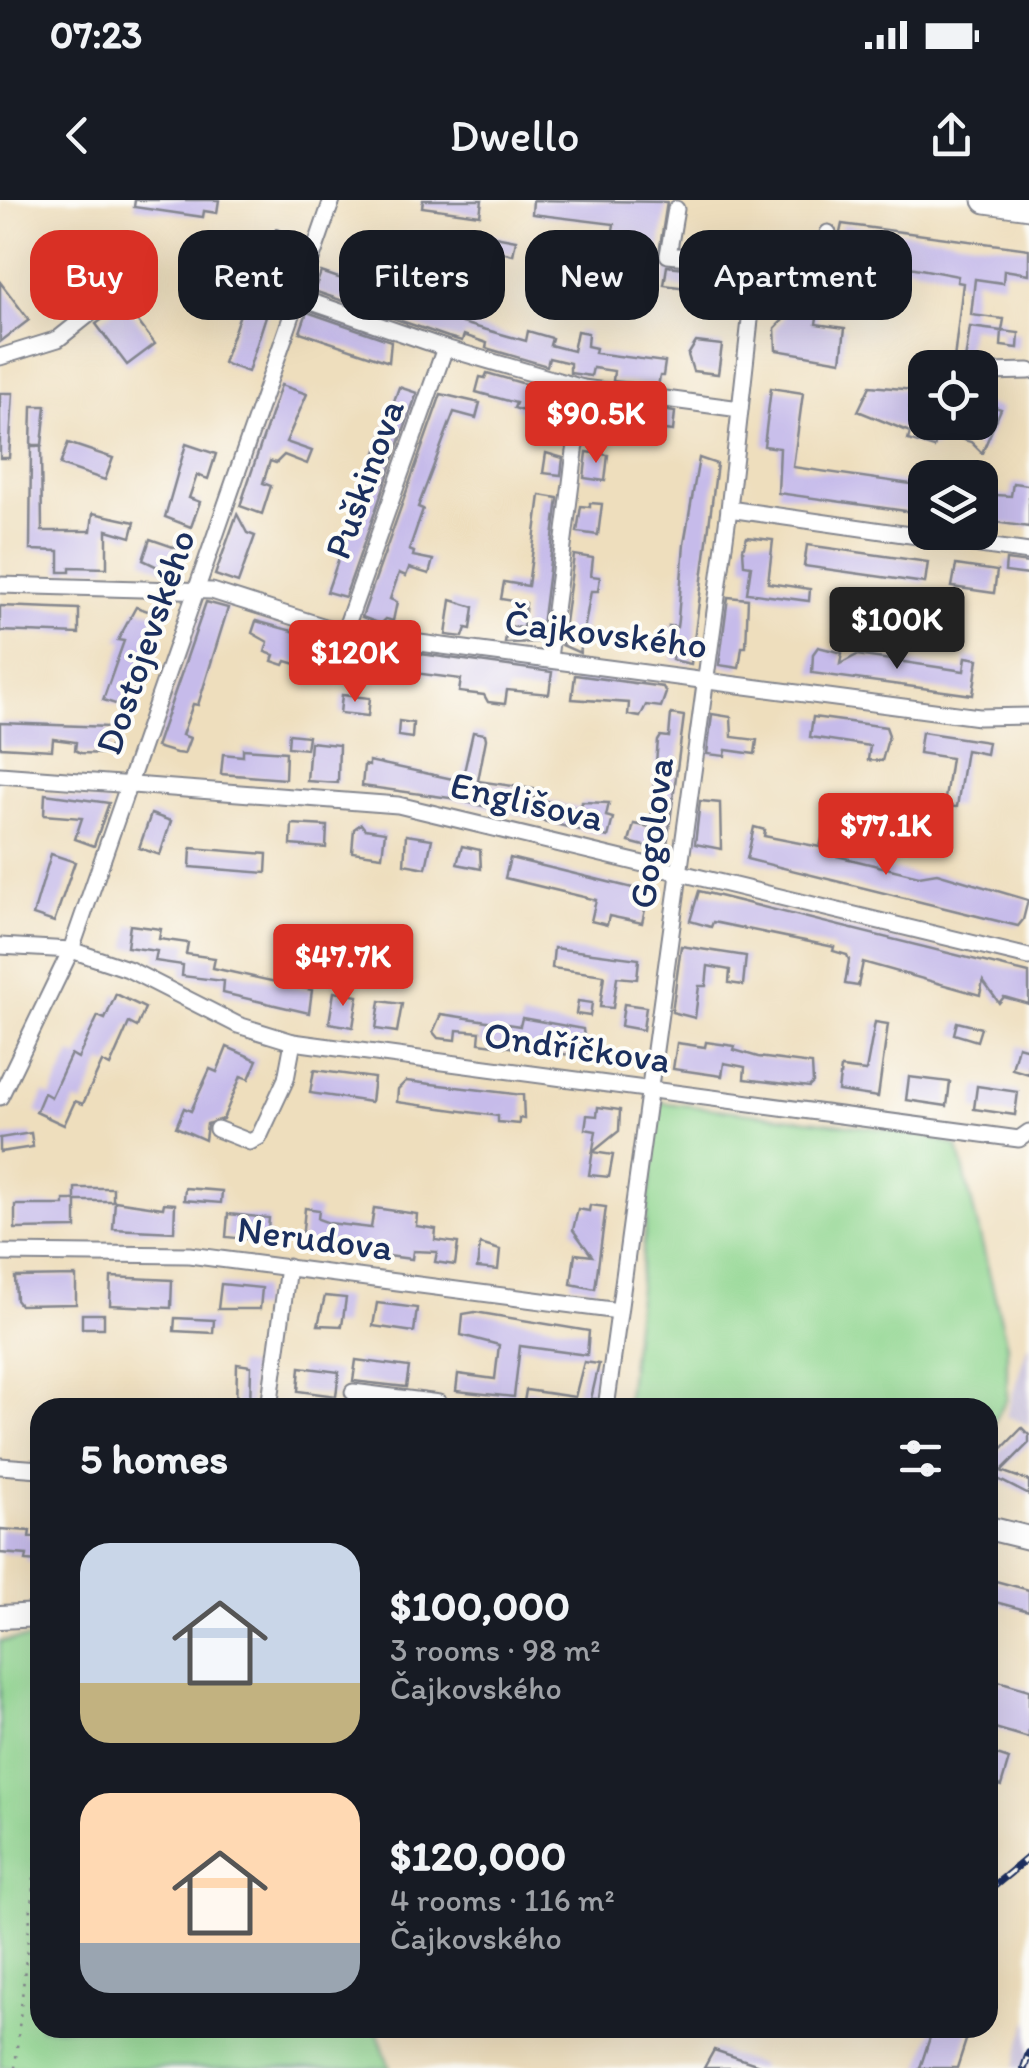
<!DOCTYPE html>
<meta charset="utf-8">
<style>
body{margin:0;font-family:Itim,sans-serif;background:#20242c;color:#f1f3f6;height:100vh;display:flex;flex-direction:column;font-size:38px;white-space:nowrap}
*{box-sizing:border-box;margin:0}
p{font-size:32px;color:#9ea1a6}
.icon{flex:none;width:55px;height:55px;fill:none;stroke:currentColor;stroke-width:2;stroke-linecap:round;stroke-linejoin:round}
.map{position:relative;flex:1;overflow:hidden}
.details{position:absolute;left:30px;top:1198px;width:968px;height:640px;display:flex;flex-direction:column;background:#171b24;border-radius:30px;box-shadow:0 10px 40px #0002}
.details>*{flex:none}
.banner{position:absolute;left:30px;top:30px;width:970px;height:90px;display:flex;gap:20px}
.buttons{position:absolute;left:908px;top:150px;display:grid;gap:20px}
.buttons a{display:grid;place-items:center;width:90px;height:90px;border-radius:20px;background:#171b24;box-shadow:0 10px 40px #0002;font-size:50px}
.price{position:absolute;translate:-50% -85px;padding:0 22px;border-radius:10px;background:#d93025;color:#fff;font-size:32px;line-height:65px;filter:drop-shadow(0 2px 5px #0008)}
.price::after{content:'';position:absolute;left:50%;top:60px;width:30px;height:22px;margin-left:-15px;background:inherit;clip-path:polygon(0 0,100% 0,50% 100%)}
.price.current{background:#222;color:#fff}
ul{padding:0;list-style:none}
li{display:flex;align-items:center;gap:30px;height:250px;padding:0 50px}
li span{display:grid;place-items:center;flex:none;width:280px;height:200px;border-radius:30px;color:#555}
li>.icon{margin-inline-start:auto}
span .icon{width:120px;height:120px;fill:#fffc;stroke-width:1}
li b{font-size:42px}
h2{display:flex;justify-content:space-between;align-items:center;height:120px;padding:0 50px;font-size:42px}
.chip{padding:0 35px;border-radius:30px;background:#171b24;box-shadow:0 10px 40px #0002;font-size:35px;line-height:90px}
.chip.current{background:#d93025;color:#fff}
.status{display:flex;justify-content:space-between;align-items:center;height:70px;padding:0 50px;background:#171b24;direction:ltr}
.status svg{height:28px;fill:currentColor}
header{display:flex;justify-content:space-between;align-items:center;height:130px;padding:0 50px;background:#171b24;font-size:45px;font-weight:600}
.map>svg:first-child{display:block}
.industrial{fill:#c7c0d9}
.green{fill:#90d690;stroke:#568277;stroke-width:2.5}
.building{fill:#c6bbea}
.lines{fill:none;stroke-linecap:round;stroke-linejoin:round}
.street-casing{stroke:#84868e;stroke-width:19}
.secondary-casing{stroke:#84868e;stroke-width:26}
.primary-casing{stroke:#84868e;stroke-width:29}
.path{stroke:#84868e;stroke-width:2.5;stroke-dasharray:2.5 8;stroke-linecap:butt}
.street{stroke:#fff;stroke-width:15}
.secondary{stroke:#fff;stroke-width:22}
.primary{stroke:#fff;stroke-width:25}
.rail-casing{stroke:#1b2f5e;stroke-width:8}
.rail{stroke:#fdfcf7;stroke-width:4;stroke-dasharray:11;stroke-linecap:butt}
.labels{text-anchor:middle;stroke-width:8;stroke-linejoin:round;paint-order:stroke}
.street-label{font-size:38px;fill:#1b2f5e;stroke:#fdfcf7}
</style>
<div class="status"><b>07:23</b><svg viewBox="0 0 49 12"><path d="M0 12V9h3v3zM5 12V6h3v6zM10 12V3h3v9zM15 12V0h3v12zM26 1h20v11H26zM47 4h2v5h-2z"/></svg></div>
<header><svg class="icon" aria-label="back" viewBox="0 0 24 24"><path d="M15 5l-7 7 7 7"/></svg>Dwello<svg class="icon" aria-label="share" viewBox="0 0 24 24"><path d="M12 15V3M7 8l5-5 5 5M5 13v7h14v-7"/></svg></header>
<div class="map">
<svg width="1029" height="1868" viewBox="0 0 1029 1868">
<rect width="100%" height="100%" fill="#fdfcf7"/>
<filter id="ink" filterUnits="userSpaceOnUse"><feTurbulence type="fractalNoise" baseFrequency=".01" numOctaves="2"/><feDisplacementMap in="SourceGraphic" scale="20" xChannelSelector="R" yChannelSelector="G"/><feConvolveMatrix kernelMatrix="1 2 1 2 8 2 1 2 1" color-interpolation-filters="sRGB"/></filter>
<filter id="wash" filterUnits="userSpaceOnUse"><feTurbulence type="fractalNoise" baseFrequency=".0048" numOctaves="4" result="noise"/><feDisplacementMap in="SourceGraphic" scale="40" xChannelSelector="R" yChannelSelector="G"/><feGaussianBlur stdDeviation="2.25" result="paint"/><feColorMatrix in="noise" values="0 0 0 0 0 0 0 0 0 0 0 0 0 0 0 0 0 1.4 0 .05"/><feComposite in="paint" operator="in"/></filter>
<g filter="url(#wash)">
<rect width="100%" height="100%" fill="#eedebd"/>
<!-- industrial -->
<g class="industrial">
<polygon points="1029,1140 1029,1225 1006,1216"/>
<polygon points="1029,1818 1029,1868 1013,1868 1024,1832"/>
</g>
<!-- green -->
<g class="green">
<polygon points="659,902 924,934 958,947 1007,1145 1007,1199 988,1233 988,1208 626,1207"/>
<polygon points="40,1438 40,1828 376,1828 390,1868 0,1868 0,1441"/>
</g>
<g id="blocks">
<!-- building -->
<g class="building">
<polygon points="135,0 219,0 217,13 204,11 203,17 134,7"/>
<polygon points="423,0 482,0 480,15 422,7"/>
<polygon points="533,0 667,2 658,60 636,57 637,49 611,45 614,24 532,14"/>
<polygon points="842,24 1029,49 1029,74 1004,70 1003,83 975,79 971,115 1004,119 1002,131 970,127 964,168 953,168 963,83 957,82 958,76 851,56 848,84 856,85 855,99 820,96 816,124 845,128 841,161 776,150 775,128 783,120 786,79 829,82"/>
<polygon points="276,29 292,35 248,172 223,163 246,97 247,87 241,85 246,72 252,74 258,62 264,64"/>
<polygon points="479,33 516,40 513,55 476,46"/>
<polygon points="667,66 704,70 702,90 664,85"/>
<polygon points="321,72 356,84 360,73 370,77 366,89 446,117 449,108 465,114 462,123 526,141 528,131 552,138 550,145 573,151 577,131 588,133 587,146 596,148 595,153 665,162 663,176 660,176 658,186 613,181 614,171 593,168 591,176 570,173 570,163 549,158 547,166 486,148 487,143 464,135 462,141 448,137 314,91"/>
<polygon points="0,82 29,120 0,142"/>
<polygon points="723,102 739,104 737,119 721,117"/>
<polygon points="124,103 155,144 127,165 96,124"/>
<polygon points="307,112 391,141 389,162 300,132"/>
<polygon points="1002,131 1019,133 1018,148 1001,146"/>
<polygon points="696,142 722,145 718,174 693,171 688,155"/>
<polygon points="487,173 553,192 557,196 553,210 528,205 526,212 514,208 516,203 476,192 480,177 485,178"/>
<polygon points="281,185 307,194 286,242 312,251 307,264 284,255 276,263 270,261 263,283 271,286 262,314 240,306"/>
<polygon points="870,186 915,190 910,207 925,212 925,222 980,222 980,202 1001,209 982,253 971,242 939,232 934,248 908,240 910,232 858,211"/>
<polygon points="399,187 417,193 345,397 327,392"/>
<polygon points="771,188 803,193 793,267 925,286 925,302 914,300 913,312 778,293 780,248 764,246"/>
<polygon points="0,193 13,193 9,258 0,258"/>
<polygon points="441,194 480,203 476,218 454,212 418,307 423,309 409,350 414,352 413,356 433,360 429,374 409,368 406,376 399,373 390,399 397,402 393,421 386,419 381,424 362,417"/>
<polygon points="32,206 46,206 42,245 31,245"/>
<polygon points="642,207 675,212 673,231 640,227"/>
<polygon points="68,243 113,258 105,280 60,265"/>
<polygon points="186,244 216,254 208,279 197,275 189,298 200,302 191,327 165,317"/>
<polygon points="31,246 41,246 42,331 91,331 93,313 135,322 131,337 107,330 107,368 70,367 70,372 59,372 59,351 30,350"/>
<polygon points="587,252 608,255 605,281 584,278"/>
<polygon points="546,253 563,258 561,275 543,273"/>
<polygon points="699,258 717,264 691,464 672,460 674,441 668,440 669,426 677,427 678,419 684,344"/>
<polygon points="1013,283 1029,285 1029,327 980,320 980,294 1011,296"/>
<polygon points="540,295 558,298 540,442 505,443 507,426 523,428 526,403 501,399 504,382 528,386"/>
<polygon points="590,303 602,304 598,335 577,332 581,306 590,307"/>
<polygon points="237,314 247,333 255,336 238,383 215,375"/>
<polygon points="747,337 773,340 768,383 810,389 809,401 747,393 751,366 744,365 743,349"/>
<polygon points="150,339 182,350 174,375 143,360"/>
<polygon points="807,345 928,362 925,383 804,366"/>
<polygon points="574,355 593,358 591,376 600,377 598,391 591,391 580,453 562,445"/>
<polygon points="1006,360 1029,363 1029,375 1005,372"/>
<polygon points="956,365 997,371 994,393 952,387"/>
<polygon points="728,397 748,399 746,447 742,447 739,468 719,465"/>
<polygon points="451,400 474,407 471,429 466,428 463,437 446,435"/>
<polygon points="899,401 948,408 947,420 897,413"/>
<polygon points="206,402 228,408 198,505 193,504 182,535 190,538 184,554 176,553 156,547"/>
<polygon points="0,406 79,409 79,434 0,431"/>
<polygon points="136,407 160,415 128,508 103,500 124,441 118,440"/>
<polygon points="256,421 318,438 310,461 299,457 296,464 286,461 284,465 272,461 274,455 265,452 268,442 252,433"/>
<polygon points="333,442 552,472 549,494 507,490 505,504 488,502 484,495 459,492 461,479 330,462"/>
<polygon points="818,447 842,453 840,464 857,455 964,471 966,457 978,459 973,495 812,473 813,454"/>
<polygon points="575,475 663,487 666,493 661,507 646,505 640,517 628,515 629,503 572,499"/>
<polygon points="342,495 370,498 368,516 340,513"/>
<polygon points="671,514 684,516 666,652 629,642 634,624 650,627 658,541 661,536 669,537"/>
<polygon points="712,514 731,517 732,537 757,540 755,554 726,550 725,556 707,554"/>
<polygon points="813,517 886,527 889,535 882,561 868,560 870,546 810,537"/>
<polygon points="399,521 413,523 412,538 398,536"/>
<polygon points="0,523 109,527 108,537 113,539 107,554 81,553 75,550 76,542 53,539 52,550 0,547"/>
<polygon points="473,532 485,534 486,539 478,581 534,589 533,598 581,609 582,602 609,603 606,616 613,618 608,637 450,598 362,586 364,565 369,566 369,561 462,581"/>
<polygon points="922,532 988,542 986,554 966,550 957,607 944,606 951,558 919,553"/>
<polygon points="289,534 308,536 306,549 288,547"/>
<polygon points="310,542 339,545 338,583 307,581"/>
<polygon points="243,549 286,552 285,579 221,574 223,554 243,556"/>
<polygon points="45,594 109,603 94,646 75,639 82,618 44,615"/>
<polygon points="700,601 720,603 721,649 695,644"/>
<polygon points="151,614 171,621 160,655 139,648"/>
<polygon points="292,624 327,626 326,648 291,645"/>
<polygon points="361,624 365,629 385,632 382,656 352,652 354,629"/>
<polygon points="754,627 765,630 764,636 820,647 824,631 842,635 837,656 919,676 937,673 1028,700 1023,720 1018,726 747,659"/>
<polygon points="406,635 432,639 426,668 404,664"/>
<polygon points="462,646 480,650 481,669 457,664"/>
<polygon points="191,648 267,654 266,673 190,667"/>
<polygon points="51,654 75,662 54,722 33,715"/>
<polygon points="510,658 649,692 642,723 609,716 607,725 591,721 596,700 505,678"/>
<polygon points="699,691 1029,773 1029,804 1004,797 999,803 983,781 980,795 863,762 858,786 845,784 849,760 847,755 833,751 834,747 713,722 711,727 690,721"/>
<polygon points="130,725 161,729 159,739 188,743 186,754 215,758 213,768 312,790 309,813 223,793 224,781 182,776 183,765 155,761 157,751 127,747"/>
<polygon points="681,746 746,756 743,785 729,783 730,770 708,766 706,786 699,786 695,818 672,812"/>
<polygon points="554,748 639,759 637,779 617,777 613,808 600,807 604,775 552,768"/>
<polygon points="334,792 358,796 353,827 329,823"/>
<polygon points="116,794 145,808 137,827 129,823 110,866 102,862 83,904 75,901 64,925 36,912 44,893 51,897 71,854 78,858 98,816 105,819"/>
<polygon points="380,801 402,804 397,832 376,829"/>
<polygon points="578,801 592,803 590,816 576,814"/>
<polygon points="624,804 646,807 643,830 621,826"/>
<polygon points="441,814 520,826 522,818 583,829 586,854 573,860 570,855 479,843 480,832 457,830 456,840 438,838 433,832"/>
<polygon points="875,822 888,824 878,897 838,891 841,868 866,871"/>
<polygon points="957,822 981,828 977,841 954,834"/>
<polygon points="706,842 735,846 734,850 758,857 812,864 813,883 809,887 744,879 745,867 724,863 722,876 673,869 677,843 705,847"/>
<polygon points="1018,846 1029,849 1029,874 1012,869"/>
<polygon points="227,847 257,860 249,879 241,876 223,919 207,924 205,940 176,927 184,908 191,911 210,869 217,872"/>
<polygon points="314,870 374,878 371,902 310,893"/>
<polygon points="909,877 950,882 947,906 906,900"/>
<polygon points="406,881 523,895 524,919 519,918 519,924 498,922 498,916 397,902 398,889"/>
<polygon points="977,886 1018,892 1015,915 974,909"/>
<polygon points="598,907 620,910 619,931 593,952 613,955 609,977 589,975 596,931 585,929 587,915 597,916"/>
<polygon points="31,933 33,947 0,952 0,938"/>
<polygon points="75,988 113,988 113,1001 76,1001 76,1028 15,1029 15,1005 64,1005 64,1000 75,1000"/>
<polygon points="185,988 222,991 221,1003 184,1000"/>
<polygon points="115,1001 163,1008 164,1003 175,1004 174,1032 113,1029"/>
<polygon points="590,1005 606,1007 595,1089 571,1084 575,1054 592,1056 573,1030 578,1009 589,1011"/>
<polygon points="305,1008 319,1010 318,1019 329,1023 371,1028 374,1008 417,1014 416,1026 436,1029 435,1040 458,1043 455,1065 435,1062 437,1052 413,1051 412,1059 308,1046 302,1041"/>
<polygon points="228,1014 269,1018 267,1041 226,1037"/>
<polygon points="480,1044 500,1050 498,1070 477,1068"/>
<polygon points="76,1076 76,1104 20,1105 16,1100 15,1077"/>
<polygon points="111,1077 172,1080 171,1108 110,1105"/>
<polygon points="221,1084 262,1088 260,1109 218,1109"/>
<polygon points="325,1096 346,1098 342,1126 318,1125"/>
<polygon points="377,1103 417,1108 414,1132 373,1126"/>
<polygon points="475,1112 589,1131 587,1155 520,1146 514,1197 456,1191 458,1174 495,1179 499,1145 461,1135 463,1114"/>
<rect x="82" y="1114" width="22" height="14"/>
<polygon points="175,1118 214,1120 213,1133 174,1131"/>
<polygon points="356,1160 409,1167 406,1187 353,1181"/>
<polygon points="584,1162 599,1164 591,1199 596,1199 595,1208 523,1208 526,1190 575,1197"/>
<polygon points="237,1164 251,1166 250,1208 236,1208"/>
<polygon points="300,1167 339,1172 336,1196 298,1191"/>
<polygon points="1022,1228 1029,1235 1029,1243 1001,1271 1029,1281 1029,1295 988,1274 988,1263"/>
<polygon points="0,1329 30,1331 29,1337 40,1337 40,1362 26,1361 27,1355 0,1353"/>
<polygon points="992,1380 1029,1390 1029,1411 988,1400"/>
<polygon points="988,1478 1029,1490 1029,1538 988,1526"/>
<polygon points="991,1553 1009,1559 1001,1586 988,1582"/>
<polygon points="933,1828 970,1828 957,1868 920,1868"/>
<polygon points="714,1850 762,1866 762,1868 704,1868"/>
</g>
</g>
</g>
<g filter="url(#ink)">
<use href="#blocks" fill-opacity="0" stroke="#84868e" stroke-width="2.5"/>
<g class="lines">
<!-- street casing -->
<g class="street-casing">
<g id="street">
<polyline points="676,9 668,55 822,71 828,33"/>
<polyline points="300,98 445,148 583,188 740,209"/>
<polyline points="0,157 58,139 112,96"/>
<polyline points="988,172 1029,171"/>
<polyline points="729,309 1029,352"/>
<polyline points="0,385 212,391 344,433 979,517 1029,516"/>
<polyline points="344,433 445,148"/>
<polyline points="549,458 583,188"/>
<polyline points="0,575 398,605 1029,757"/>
<polyline points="0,746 71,750 128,769 238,825 293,842 1019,939 1029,932"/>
<polyline points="0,897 71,750 332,0"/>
<polyline points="217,929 250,942 259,937 286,879 293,842"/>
<polyline points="0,1053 189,1055 619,1111"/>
<polyline points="353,1192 439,1203 438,1208"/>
<polyline points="269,1208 288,1067"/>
<polyline points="606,1208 729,309 756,66"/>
<polyline points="0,1266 40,1269"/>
</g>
</g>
<!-- secondary casing -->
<g class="secondary-casing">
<g id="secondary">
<polyline points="988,1328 1029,1338"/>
<polyline points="0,1417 40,1415"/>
</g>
</g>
<!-- primary casing -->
<g class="primary-casing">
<polyline id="primary" points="986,0 1029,6"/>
</g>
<!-- path -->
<polyline class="path" points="15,1868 40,1617"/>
<!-- street -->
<use href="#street" class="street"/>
<!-- secondary -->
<use href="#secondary" class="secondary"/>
<!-- primary -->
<use href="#primary" class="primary"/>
<!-- rail casing -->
<g class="rail-casing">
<g id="rail">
<polyline points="988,1691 1029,1657"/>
<polyline points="1024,1868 1029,1853"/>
</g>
</g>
<!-- rail -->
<use href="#rail" class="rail"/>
</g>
</g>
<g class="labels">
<!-- street labels -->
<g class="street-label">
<text transform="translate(364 279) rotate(-70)" y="13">Puškinova</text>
<text transform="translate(606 433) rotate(7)" y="13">Čajkovského</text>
<text transform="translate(145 442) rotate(-71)" y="13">Dostojevského</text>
<text transform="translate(527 601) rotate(13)" y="13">Englišova</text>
<text transform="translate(651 633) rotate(-83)" y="13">Gogolova</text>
<text transform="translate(577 847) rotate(8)" y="13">Ondříčkova</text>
<text transform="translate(315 1038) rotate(7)" y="13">Nerudova</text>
</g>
</g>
</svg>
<div class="buttons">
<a><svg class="icon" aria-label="locate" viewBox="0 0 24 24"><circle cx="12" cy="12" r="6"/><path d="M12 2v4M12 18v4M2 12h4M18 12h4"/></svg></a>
<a><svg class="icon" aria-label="layers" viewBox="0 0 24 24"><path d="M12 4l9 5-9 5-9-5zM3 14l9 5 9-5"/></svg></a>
</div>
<b class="price" style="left:596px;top:266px">$90.5K</b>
<b class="price current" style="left:897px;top:472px">$100K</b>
<b class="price" style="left:355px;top:505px">$120K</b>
<b class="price" style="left:886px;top:678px">$77.1K</b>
<b class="price" style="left:343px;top:809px">$47.7K</b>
<div class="banner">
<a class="chip current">Buy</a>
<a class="chip">Rent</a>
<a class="chip">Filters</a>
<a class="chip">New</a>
<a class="chip">Apartment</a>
</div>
<section class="details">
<h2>5 homes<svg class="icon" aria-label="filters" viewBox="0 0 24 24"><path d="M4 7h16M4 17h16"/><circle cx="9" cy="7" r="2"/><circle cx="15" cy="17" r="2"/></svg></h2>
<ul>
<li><span style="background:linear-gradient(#c9d6e8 70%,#c2b280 0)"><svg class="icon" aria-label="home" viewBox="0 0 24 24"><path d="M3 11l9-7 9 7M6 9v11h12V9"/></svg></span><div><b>$100,000</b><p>3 rooms · 98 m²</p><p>Čajkovského</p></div></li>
<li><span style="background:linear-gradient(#ffd9b3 75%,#9aa5b1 0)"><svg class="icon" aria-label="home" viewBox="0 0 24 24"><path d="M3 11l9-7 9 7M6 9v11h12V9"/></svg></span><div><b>$120,000</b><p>4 rooms · 116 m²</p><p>Čajkovského</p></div></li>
</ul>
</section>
</div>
